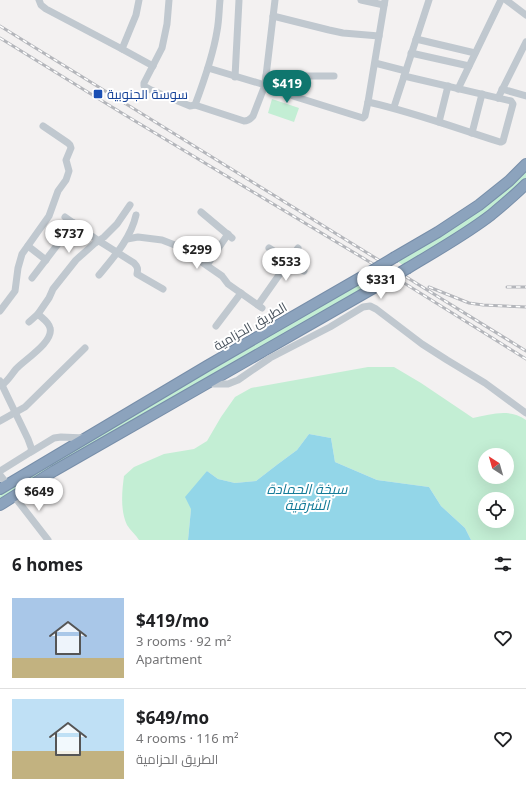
<!DOCTYPE html>
<meta charset="utf-8">
<style>
body{margin:0;font-family:"Noto Sans",Cairo,sans-serif;background:#f2f2f2;color:#202124;height:100vh;display:flex;flex-direction:column;font-size:15px;white-space:nowrap}
*{box-sizing:border-box;margin:0}
p{font-size:13px;color:#757577}
.icon{flex:none;width:22px;height:22px;fill:none;stroke:currentColor;stroke-width:2;stroke-linecap:round;stroke-linejoin:round}
.map{position:relative;height:540px;overflow:hidden}
.drawer{display:flex;flex-direction:column;background:#fff;flex:1}
.drawer>*{flex:none}
.needle{width:26px;rotate:323deg}
.buttons{position:absolute;left:478px;top:448px;display:grid;gap:8px}
.buttons a{display:grid;place-items:center;width:36px;height:36px;border-radius:50%;background:#fff;box-shadow:0 4px 16px #0002;font-size:20px}
.price{position:absolute;translate:-50% -34px;padding:0 9px;border-radius:14px;background:#fff;color:#222;font-size:13px;line-height:26px;filter:drop-shadow(0 1px 2px #0008)}
.price::after{content:'';position:absolute;left:50%;top:24px;width:12px;height:9px;margin-left:-6px;background:inherit;clip-path:polygon(0 0,100% 0,50% 100%)}
.price.on{background:#0f766e;color:#fff}
ul{padding:0;list-style:none}
li{display:flex;align-items:center;gap:12px;height:100px;padding:0 12px}
li+li{border-top:1px solid #e0e0e0}
li span{display:grid;place-items:center;flex:none;width:112px;height:80px;border-radius:0px;color:#555}
li>.icon{margin-inline-start:auto}
span .icon{width:48px;height:48px;fill:#fffc;stroke-width:1}
li b{font-size:17px}
h2{display:flex;justify-content:space-between;align-items:center;height:48px;padding:0 12px;font-size:17px}
.map>svg:first-child{display:block}
.green{fill:#c3eed4;fill-rule:evenodd}
.water{fill:#93d6e8}
.lines{fill:none;stroke-linecap:round;stroke-linejoin:round}
.highway-casing{stroke:#778ea9;stroke-width:12}
.minor{stroke:#c0c8cf;stroke-width:7}
.highway{stroke:#8ca3bd;stroke-width:10}
.rail-casing{stroke:#b4b6bb;stroke-width:3}
.rail{stroke:#fff;stroke-width:1.5;stroke-dasharray:4.5;stroke-linecap:butt}
.highway-bridge-casing{stroke:#778ea9;stroke-width:12;stroke-linecap:butt}
.highway-bridge{stroke:#8ca3bd;stroke-width:10}
.transit-dot{fill:#1a4fb4;stroke:#fff;stroke-width:1.5}
.labels{text-anchor:middle;stroke-width:4;stroke-linejoin:round;paint-order:stroke}
.transit-label{font-size:13px;fill:#164399;stroke:#fff;text-anchor:start}
.street-label{font-size:13px;fill:#4a545e;stroke:#fff}
.water-label{font-size:14px;font-style:italic;fill:#147b98;stroke:#fff}
</style>
<div class="map">
<svg width="526" height="540" viewBox="0 0 526 540">
<rect width="100%" height="100%" fill="#f3f1f1"/>
<!-- green -->
<g class="green">
<polygon points="272,99 299,108 294,122 268,113"/>
<polygon points="526,169 526,181 494,209 404,266 397,261"/>
<polygon points="374,275 380,281 0,502 0,493 213,366"/>
<path d="M368,367h26l27,16 52,35c19,-4 36,-10 53,2v120h-55l-6,-12 -24,-22 -12,-19 -52,-7 -42,-18 -4,-24 -22,-4 -12,16 -19,14 -22,17 -21,2 -17,-4 -11,-8 -16,38 -3,31h-49c-3,-5 -9,-10 -12,-15 -7,-15 -5,-34 -3,-49l10,-9 30,-13 30,-5 13,-8 14,-24 14,-20 16,-9zM485,455h22v22h-22zM485,499h22v22h-22z"/>
</g>
<!-- water -->
<polygon class="water" points="309,434 331,438 335,462 377,480 429,487 441,506 465,528 471,540 188,540 191,509 185,497 207,471 218,479 235,483 256,481 278,464 297,450"/>
<g class="lines">
<!-- highway casing -->
<g class="highway-casing">
<g id="highway">
<polyline points="395,257 438,232 479,205 509,181 526,164"/>
<path d="M408,268c28,-17 57,-33 83,-53 12,-10 24,-20 35,-31"/>
<polyline points="0,489 207,366 365,275"/>
<polyline points="0,505 54,471 379,285"/>
</g>
</g>
<!-- minor -->
<g class="minor">
<polyline points="39,0 41,5 46,9 122,49"/>
<polyline points="139,0 136,15 122,49 153,66"/>
<path d="M169,0l-2,24 -5,24 -18,35v3l7,4 39,16 5,-1 49,16c5,0 6,-2 9,-5l12,-31 1,-9 9,-76"/>
<polyline points="361,0 384,5"/>
<polyline points="506,0 526,15"/>
<polyline points="273,16 329,30 343,33 379,36"/>
<polyline points="416,39 475,53"/>
<polyline points="411,53 469,66"/>
<polyline points="375,63 406,71"/>
<polyline points="208,68 265,85 296,97 363,118 365,116 368,102 385,0"/>
<polyline points="266,76 334,76"/>
<polyline points="235,77 239,0"/>
<polyline points="458,89 501,0"/>
<polyline points="502,89 526,96"/>
<polyline points="498,98 526,42"/>
<path d="M368,102c45,10 88,26 132,40h1l2,-1 10,-37 -2,-3 -107,-25"/>
<path d="M195,105c9,-24 18,-49 22,-74 2,-10 2,-21 3,-31"/>
<polyline points="394,107 429,0"/>
<polyline points="439,122 448,86"/>
<polyline points="472,133 482,94"/>
<polyline points="201,212 232,238"/>
<path d="M65,217l34,24 35,22c4,4 4,6 3,11l26,15"/>
<polyline points="127,239 138,237 162,240 180,247 222,276 228,284 262,308"/>
<polyline points="28,246 46,260"/>
<polyline points="269,248 304,271"/>
<polyline points="207,265 228,234"/>
<path d="M99,275c15,-18 32,-37 37,-60"/>
<polyline points="32,278 74,223"/>
<polyline points="258,305 298,248"/>
<polyline points="0,311 15,291 18,268 22,254 49,216 58,191 66,180 69,171 66,160 71,148 70,145 68,143 43,126"/>
<polyline points="29,322 38,314 49,298 53,289 76,260 94,244 104,237 117,224 130,205"/>
<polyline points="216,326 241,293"/>
<polyline points="0,381 28,439 32,450 29,453 0,471"/>
<polyline points="211,381 214,384 228,384 238,380 270,358 330,327 363,307 370,306 376,309 422,344 447,360 485,383 526,413"/>
<path d="M2,385c6,-4 9,-10 14,-16 8,-9 38,-27 34,-41 -1,-6 -8,-10 -12,-14"/>
<polyline points="0,421 25,407 85,348"/>
<polyline points="31,452 54,438 61,437 85,438"/>
<polyline points="0,475 7,484"/>
<polyline points="14,496 48,540"/>
</g>
<!-- highway -->
<use href="#highway" class="highway"/>
<!-- rail casing -->
<g class="rail-casing">
<g id="rail">
<polyline points="0,26 526,351"/>
<polyline points="0,38 125,115 388,273 526,359"/>
<polyline points="429,287 469,303 483,305 526,307"/>
<polyline points="507,287 526,287"/>
</g>
</g>
<!-- rail -->
<use href="#rail" class="rail"/>
<!-- highway-bridge casing -->
<g class="highway-bridge-casing">
<g id="highway-bridge">
<polyline points="365,275 395,257"/>
<polyline points="379,285 408,268"/>
</g>
</g>
<!-- highway-bridge -->
<use href="#highway-bridge" class="highway-bridge"/>
</g>
<!-- markers -->
<rect class="transit-dot" x="93" y="89" width="10" height="10" rx="2"/>
<g class="labels">
<!-- transit labels -->
<g class="transit-label">
<text x="107" y="99">سوسة الجنوبية</text>
</g>
<!-- street labels -->
<g class="street-label">
<text transform="translate(250 326) rotate(-30)" y="5">الطريق الحزامية</text>
</g>
<!-- water labels -->
<g class="water-label">
<text x="307" y="494">سبخة الحمادة<tspan x="307" dy="16">الشرقية</tspan></text>
</g>
</g>
</svg>
<div class="buttons">
<a><svg class="needle" viewBox="-14 -14 28 28"><path d="M0-13l5 13h-10z" fill="#e53935"/><path d="M0 13l5-13h-10z" fill="#757577"/></svg></a>
<a><svg class="icon" aria-label="locate" viewBox="0 0 24 24"><circle cx="12" cy="12" r="6"/><path d="M12 2v4M12 18v4M2 12h4M18 12h4"/></svg></a>
</div>
<b class="price on" style="left:287px;top:104px">$419</b>
<b class="price" style="left:69px;top:254px">$737</b>
<b class="price" style="left:197px;top:270px">$299</b>
<b class="price" style="left:286px;top:282px">$533</b>
<b class="price" style="left:381px;top:300px">$331</b>
<b class="price" style="left:39px;top:512px">$649</b>
</div>
<section class="drawer">
<h2>6 homes<svg class="icon" aria-label="filters" viewBox="0 0 24 24"><path d="M4 7h16M4 17h16"/><circle cx="9" cy="7" r="2"/><circle cx="15" cy="17" r="2"/></svg></h2>
<ul>
<li><span style="background:linear-gradient(#a9c7e8 75%,#c2b280 0)"><svg class="icon" aria-label="home" viewBox="0 0 24 24"><path d="M3 11l9-7 9 7M6 9v11h12V9"/></svg></span><div><b>$419/mo</b><p>3 rooms · 92 m²</p><p>Apartment</p></div><svg class="icon" aria-label="heart" viewBox="0 0 24 24"><path d="M12 20l-8-8c-3-5 5-10 8-4 3-6 11-1 8 4z"/></svg></li>
<li><span style="background:linear-gradient(#bfe0f5 65%,#c2b280 0)"><svg class="icon" aria-label="home" viewBox="0 0 24 24"><path d="M3 11l9-7 9 7M6 9v11h12V9"/></svg></span><div><b>$649/mo</b><p>4 rooms · 116 m²</p><p>الطريق الحزامية</p></div><svg class="icon" aria-label="heart" viewBox="0 0 24 24"><path d="M12 20l-8-8c-3-5 5-10 8-4 3-6 11-1 8 4z"/></svg></li>
</ul>
</section>
